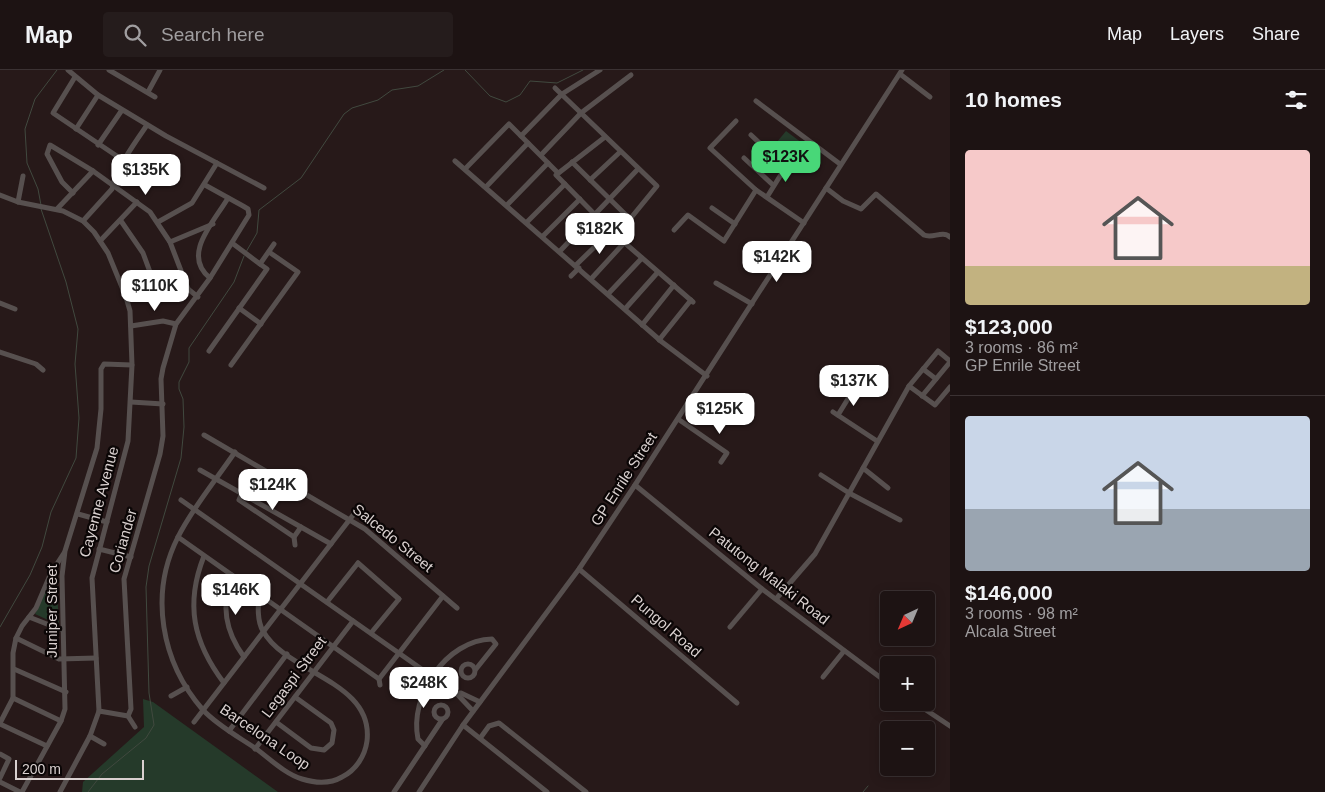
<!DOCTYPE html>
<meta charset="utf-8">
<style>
body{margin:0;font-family:Helvetica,sans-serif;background:#251c1c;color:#f1f3f6;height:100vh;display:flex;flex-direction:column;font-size:19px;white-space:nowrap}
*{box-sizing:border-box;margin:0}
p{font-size:16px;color:#a09ea0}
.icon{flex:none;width:28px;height:28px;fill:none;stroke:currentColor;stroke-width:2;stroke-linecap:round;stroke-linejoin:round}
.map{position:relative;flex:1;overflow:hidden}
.panel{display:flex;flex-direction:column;background:#1d1313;width:375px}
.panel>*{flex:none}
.needle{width:32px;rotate:224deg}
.controls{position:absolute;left:880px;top:521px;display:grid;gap:10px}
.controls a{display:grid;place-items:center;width:55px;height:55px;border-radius:5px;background:#1d1313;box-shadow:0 2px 12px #0003,0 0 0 1px #3b3233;font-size:25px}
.scale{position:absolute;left:15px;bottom:12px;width:129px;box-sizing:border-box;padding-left:5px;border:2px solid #d9d0cf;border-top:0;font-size:14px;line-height:18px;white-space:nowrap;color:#d9d0cf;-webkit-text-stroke:4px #0b0606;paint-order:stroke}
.price{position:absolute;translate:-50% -42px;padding:0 11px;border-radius:10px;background:#fff;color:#222;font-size:16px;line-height:32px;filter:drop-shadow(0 1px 2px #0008)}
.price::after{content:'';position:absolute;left:50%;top:30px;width:15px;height:11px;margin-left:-8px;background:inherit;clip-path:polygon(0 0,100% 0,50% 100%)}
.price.current{background:#48d778;color:#111}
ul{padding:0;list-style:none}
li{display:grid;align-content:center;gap:10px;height:265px;padding:0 15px}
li+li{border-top:1px solid #3b3233}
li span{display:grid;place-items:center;height:155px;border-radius:5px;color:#555}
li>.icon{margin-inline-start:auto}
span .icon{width:90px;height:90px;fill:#fffc;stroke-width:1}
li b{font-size:21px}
h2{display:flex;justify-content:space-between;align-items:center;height:60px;padding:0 15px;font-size:21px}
header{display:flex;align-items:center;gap:30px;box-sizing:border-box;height:70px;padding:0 25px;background:#1d1313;border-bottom:1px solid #3b3233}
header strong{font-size:24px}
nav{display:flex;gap:28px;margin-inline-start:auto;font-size:18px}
.search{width:350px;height:45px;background:#251c1c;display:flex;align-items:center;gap:12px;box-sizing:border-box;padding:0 18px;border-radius:5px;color:#a09ea0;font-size:19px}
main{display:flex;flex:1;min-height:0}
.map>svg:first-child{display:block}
.green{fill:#253a2a}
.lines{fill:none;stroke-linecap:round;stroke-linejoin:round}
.stream{stroke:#41493f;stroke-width:1}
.minor{stroke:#57504f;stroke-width:5}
.labels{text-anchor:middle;stroke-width:4.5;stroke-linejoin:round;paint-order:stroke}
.street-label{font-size:15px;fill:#d9d0cf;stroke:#0b0606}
</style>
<header>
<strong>Map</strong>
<div class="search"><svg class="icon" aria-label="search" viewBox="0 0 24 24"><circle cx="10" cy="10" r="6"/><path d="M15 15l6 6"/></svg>Search here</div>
<nav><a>Map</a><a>Layers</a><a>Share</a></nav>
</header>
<main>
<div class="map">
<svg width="950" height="722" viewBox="0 0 950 722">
<rect width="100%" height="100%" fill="#271919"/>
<!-- green -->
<g class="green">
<polygon points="786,61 818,85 809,96 777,72"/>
<polygon points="55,501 56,504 59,555 35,544"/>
<polygon points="143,629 153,632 278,722 82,722 83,712 144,657"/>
</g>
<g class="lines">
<!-- stream -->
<g class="stream">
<polyline points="465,0 490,26 506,32 520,25 530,11 557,13 583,0"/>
<polyline points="41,135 38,119 27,93 25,59 35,29 57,0"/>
<polyline points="246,182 257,163 259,140 301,108 344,44 352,38 378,30 392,20 418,16 444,0"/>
<polyline points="0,557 30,505 42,477 51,442 76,388 79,348 75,294 78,259 66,212 41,139"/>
<polyline points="88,722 102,704 146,668 154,655 149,623 146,517 149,496 181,388 184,357 183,329 179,319 179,312 189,292 189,278 234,212 244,186"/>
<polyline points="863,722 868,716"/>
</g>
<!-- minor -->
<g class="minor">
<polyline points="68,0 98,25 166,66 264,118"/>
<polyline points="109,0 155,27"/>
<polyline points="900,4 930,27"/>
<polyline points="75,7 53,43 139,101"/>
<polyline points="555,18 657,116 630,149 572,92"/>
<polyline points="148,22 160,0"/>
<polyline points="756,31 840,94"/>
<polyline points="736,51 710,78 756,120 804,153"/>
<polyline points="76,59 98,25"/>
<polyline points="751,65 784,96"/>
<polyline points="521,66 562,24 600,0"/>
<polyline points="605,67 556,105 611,161 693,232"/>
<polyline points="98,75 122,40"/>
<polyline points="541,85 581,43 631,5"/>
<polyline points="744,88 773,115"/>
<polyline points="455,91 662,272 707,306"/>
<polyline points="465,99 509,54 558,103"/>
<polyline points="590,110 620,82"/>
<polyline points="486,117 528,73"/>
<path d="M826,118l17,13 18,8 15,-15 48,41c9,4 18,-5 26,2"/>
<polyline points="73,123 62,112 47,84 50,75 93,101 150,142 170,172 188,219"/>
<polyline points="0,125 18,132 63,141 83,151 94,162 108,183 126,227 130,241 132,295 128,371 92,508 99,641 90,666 60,722"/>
<polyline points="767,127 790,90"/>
<polyline points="18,132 23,106"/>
<polyline points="507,135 548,93"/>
<polyline points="712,138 735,154"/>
<polyline points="57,139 93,101"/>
<path d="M83,151l29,-32c3,-19 24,-48 35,-64"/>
<polyline points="121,151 143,183 157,221"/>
<polyline points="158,152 192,133 217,93"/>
<polyline points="527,152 565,114"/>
<polyline points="674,160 688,145 724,171 756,120"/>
<polyline points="543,166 580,129"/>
<polyline points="100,171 137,132"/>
<polyline points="170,172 213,154"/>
<polyline points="232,173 260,194 274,174"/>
<polyline points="560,181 638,99"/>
<polyline points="576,195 611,161"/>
<polyline points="571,206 579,198"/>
<path d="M210,208c-29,-23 4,-56 18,-80"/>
<polyline points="591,209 624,173"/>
<polyline points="716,213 752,234"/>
<polyline points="608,224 642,188"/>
<polyline points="126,227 188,219 198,227"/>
<polyline points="0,233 15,239"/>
<polyline points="239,238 261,254"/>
<polyline points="625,239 658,202"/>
<polyline points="642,255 674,215"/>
<polyline points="131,256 163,251 176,254"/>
<polyline points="659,270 691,230"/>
<polyline points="209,281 267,199 260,194"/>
<polyline points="0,282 36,294 43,300"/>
<polyline points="231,295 298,202 269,182"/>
<polyline points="923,299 936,309"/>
<polyline points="909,316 938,281 950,291"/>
<polyline points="922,326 950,292"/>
<polyline points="131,332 163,334"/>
<polyline points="833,342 877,371"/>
<polyline points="838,345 854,319"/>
<polyline points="678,349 727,383 721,392"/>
<polyline points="204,365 365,459 457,538"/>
<path d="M235,382c-19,28 -42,55 -57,85 -29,57 -17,125 25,173 14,15 34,26 52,38 14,10 30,26 47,31 13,4 28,5 40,-2 14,-7 23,-21 25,-36 7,-60 -80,-67 -104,-110 -6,-10 -5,-25 -4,-37"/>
<polyline points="863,398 888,418"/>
<polyline points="200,400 331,474"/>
<polyline points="821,405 849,423 900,450"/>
<polyline points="635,415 762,519 889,614"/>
<polyline points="242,423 239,430 294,467 301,457"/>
<polyline points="181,430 457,624 473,641"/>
<polyline points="78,444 107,452"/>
<polyline points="178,467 379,609"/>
<polyline points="294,467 295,475"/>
<polyline points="99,479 131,487"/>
<path d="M204,486c-19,48 -11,86 20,127"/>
<polyline points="358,493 399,529"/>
<polyline points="579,499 737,633"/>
<path d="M232,505c-11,31 -7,56 12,82"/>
<polyline points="776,529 815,484 909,316 935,335 950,317"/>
<polyline points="327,532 358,493"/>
<polyline points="29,547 62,560"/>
<polyline points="730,557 762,519"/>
<polyline points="371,563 399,529"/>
<polyline points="16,568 59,589 96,588"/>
<circle cx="468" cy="601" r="7"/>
<polyline points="14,599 66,622"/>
<polyline points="823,607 844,581"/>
<polyline points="380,615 379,609 443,526"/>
<polyline points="457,624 461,623 480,632"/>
<polyline points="171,626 187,617"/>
<polyline points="13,628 61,651"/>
<polyline points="914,632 950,656"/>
<circle cx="441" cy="642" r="7"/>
<polyline points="99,641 128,646 131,639 124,509 160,384 163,366 161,309 163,298 176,254 210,208 249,145 248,139 243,136 205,115"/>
<polyline points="128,646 135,657"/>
<polyline points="194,652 357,440"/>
<polyline points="276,652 311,678 324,680 332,673 334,660 331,653 295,627"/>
<polyline points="0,653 13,628 13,583 16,568 22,556 36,538 51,503 64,483"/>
<polyline points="0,654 47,676"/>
<polyline points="463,655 547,722"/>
<polyline points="229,661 287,584"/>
<polyline points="90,666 104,674"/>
<polyline points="481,667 489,656 499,653 586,722"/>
<path d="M425,676l-7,-7c-9,-43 28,-99 74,-100l4,5 -20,25"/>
<polyline points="255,679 353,551"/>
<polyline points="0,684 9,689 0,708"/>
<polyline points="0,712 20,722"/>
<polyline points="22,722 61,651 65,639 62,506 65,481 97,378 101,339 101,299 104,294 132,295"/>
<polyline points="394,722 442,650"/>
<polyline points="419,722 463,655 579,499 635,415 902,0"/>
</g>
</g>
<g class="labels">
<!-- street labels -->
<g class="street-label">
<text transform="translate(624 409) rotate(-57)" y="5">GP Enrile Street</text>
<text transform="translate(99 432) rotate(-75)" y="5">Cayenne Avenue</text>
<text transform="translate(393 468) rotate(39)" y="5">Salcedo Street</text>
<text transform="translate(123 471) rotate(-74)" y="5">Coriander</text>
<text transform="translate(769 506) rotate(38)" y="5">Patutong Malaki Road</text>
<text transform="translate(52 541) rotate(-90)" y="5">Juniper Street</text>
<text transform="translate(666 556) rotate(41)" y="5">Pungol Road</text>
<text transform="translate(294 607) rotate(-53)" y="5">Legaspi Street</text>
<text transform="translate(265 667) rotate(34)" y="5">Barcelona Loop</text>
</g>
</g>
</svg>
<div class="controls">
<a><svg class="needle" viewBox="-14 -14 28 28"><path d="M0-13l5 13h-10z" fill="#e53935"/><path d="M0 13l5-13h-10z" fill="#a09ea0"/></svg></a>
<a>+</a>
<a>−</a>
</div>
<div class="scale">200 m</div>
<b class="price current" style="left:786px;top:113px">$123K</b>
<b class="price" style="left:146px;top:126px">$135K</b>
<b class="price" style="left:600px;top:185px">$182K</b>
<b class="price" style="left:777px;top:213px">$142K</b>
<b class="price" style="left:155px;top:242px">$110K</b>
<b class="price" style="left:854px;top:337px">$137K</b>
<b class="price" style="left:720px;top:365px">$125K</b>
<b class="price" style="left:273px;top:441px">$124K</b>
<b class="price" style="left:236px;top:546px">$146K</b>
<b class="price" style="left:424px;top:639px">$248K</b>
</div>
<section class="panel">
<h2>10 homes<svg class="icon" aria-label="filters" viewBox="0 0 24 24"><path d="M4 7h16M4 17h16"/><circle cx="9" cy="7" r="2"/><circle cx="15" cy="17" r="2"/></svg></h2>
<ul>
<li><span style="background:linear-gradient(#f6c9c9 75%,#c2b280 0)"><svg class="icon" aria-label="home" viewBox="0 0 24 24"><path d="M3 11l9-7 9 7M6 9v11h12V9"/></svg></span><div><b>$123,000</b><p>3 rooms · 86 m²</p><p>GP Enrile Street</p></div></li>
<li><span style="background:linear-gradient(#c9d6e8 60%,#9aa5b1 0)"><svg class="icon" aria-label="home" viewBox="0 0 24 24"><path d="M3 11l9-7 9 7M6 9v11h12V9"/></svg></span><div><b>$146,000</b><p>3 rooms · 98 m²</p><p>Alcala Street</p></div></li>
</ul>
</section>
</main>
